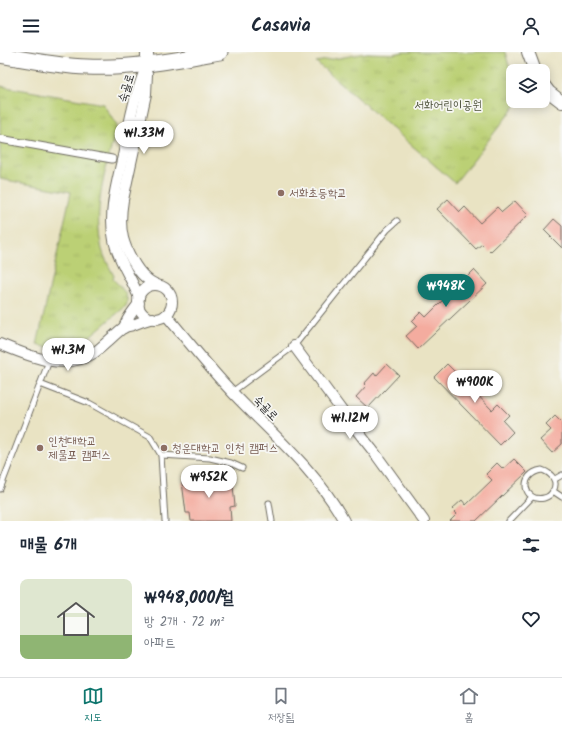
<!DOCTYPE html>
<html lang="ko">
<meta charset="utf-8">
<style>
body{margin:0;font-family:Kalam,"Poor Story",sans-serif;background:#f2f2f3;color:#1f2937;height:100vh;display:flex;flex-direction:column;font-size:15px;white-space:nowrap}
*{box-sizing:border-box;margin:0}
p{font-size:13px;color:#747a83}
.icon{flex:none;width:22px;height:22px;fill:none;stroke:currentColor;stroke-width:2;stroke-linecap:round;stroke-linejoin:round}
.map{position:relative;height:469px;overflow:hidden}
.details{display:flex;flex-direction:column;background:#fff;flex:1}
.details>*{flex:none}
.buttons{position:absolute;left:506px;top:12px;display:grid;gap:8px}
.buttons a{display:grid;place-items:center;width:44px;height:44px;border-radius:8px;background:#fff;box-shadow:0 2px 10px #0003;font-size:20px}
.price{position:absolute;translate:-50% -34px;padding:0 9px;border-radius:14px;background:#fff;color:#222;font-size:13px;line-height:26px;filter:drop-shadow(0 1px 2px #0008)}
.price::after{content:'';position:absolute;left:50%;top:24px;width:12px;height:9px;margin-left:-6px;background:inherit;clip-path:polygon(0 0,100% 0,50% 100%)}
.price.active{background:#0f766e;color:#fff}
ul{padding:0;list-style:none}
li{display:flex;align-items:center;gap:12px;height:100px;padding:0 20px}
li+li{border-top:1px solid #e0e1e3}
li span{display:grid;place-items:center;flex:none;width:112px;height:80px;border-radius:8px;color:#555}
li>.icon{margin-inline-start:auto}
span .icon{width:48px;height:48px;fill:#fffc;stroke-width:1}
li b{font-size:17px}
h2{display:flex;justify-content:space-between;align-items:center;height:48px;padding:0 20px;font-size:17px}
header{display:flex;justify-content:space-between;align-items:center;height:52px;padding:0 20px;background:#fff;font-size:18px;font-weight:800}
.tab-bar{display:flex;justify-content:space-around;align-items:center;height:56px;border-top:1px solid #e0e1e3;background:#fff;font-size:11px;color:#747a83}
.tab-bar a{display:grid;justify-items:center;gap:2px}
.tab-bar .active{color:#0f766e}
.map>svg:first-child{display:block}
.park{fill:url(#park-tufts);stroke:#737e50}
.building{fill:#f4ac9f}
.lines{fill:none;stroke-linecap:round;stroke-linejoin:round}
.service-casing{stroke:#6e6b60;stroke-width:7}
.pedestrian-casing{stroke:#6e6b60;stroke-width:9}
.minor-casing{stroke:#6e6b60;stroke-width:12}
.tertiary-casing{stroke:#6e6b60;stroke-width:14}
.primary-casing{stroke:#6e6b60;stroke-width:17}
.service{stroke:#fff;stroke-width:5}
.pedestrian{stroke:#fff;stroke-width:7}
.minor{stroke:#fff;stroke-width:10}
.tertiary{stroke:#fff;stroke-width:12}
.primary{stroke:#fff;stroke-width:15}
.education-dot{fill:#8d6e63;stroke:#f6f6f2;stroke-width:1.5}
.labels{text-anchor:middle;stroke-width:3.5;stroke-linejoin:round;paint-order:stroke}
.street-label{font-size:12px;fill:#2b2b2b;stroke:#f6f6f2}
.park-label{font-size:12px;fill:#4f543d;stroke:#f6f6f2}
.education-label{font-size:12px;fill:#785e54;stroke:#f6f6f2;text-anchor:start}
</style>
<header><svg class="icon" aria-label="menu" viewBox="0 0 24 24"><path d="M4 6h16M4 12h16M4 18h16"/></svg>Casavia<svg class="icon" aria-label="person" viewBox="0 0 24 24"><circle cx="12" cy="8" r="4"/><path d="M4 21q1-7 8-7t8 7"/></svg></header>
<div class="map">
<svg width="562" height="469" viewBox="0 0 562 469">
<defs>
<pattern id="park-tufts" width="24" height="20" patternUnits="userSpaceOnUse"><rect width="24" height="20" fill="#bbd074"/><path d="M3 7l-1-3M5 7V3M7 7l1-3M15 17l-1-3M17 17v-4M19 17l1-3" fill="none" stroke="#a1b365"/></pattern>
</defs>
<rect width="100%" height="100%" fill="#f6f6f2"/>
<filter id="ink" filterUnits="userSpaceOnUse"><feTurbulence type="fractalNoise" baseFrequency=".025" numOctaves="2"/><feDisplacementMap in="SourceGraphic" scale="8" xChannelSelector="R" yChannelSelector="G"/><feConvolveMatrix kernelMatrix="1 2 1 2 8 2 1 2 1" color-interpolation-filters="sRGB"/></filter>
<filter id="wash" filterUnits="userSpaceOnUse"><feTurbulence type="fractalNoise" baseFrequency=".012" numOctaves="4" result="noise"/><feDisplacementMap in="SourceGraphic" scale="16" xChannelSelector="R" yChannelSelector="G"/><feGaussianBlur stdDeviation="0.9" result="paint"/><feColorMatrix in="noise" values="0 0 0 0 0 0 0 0 0 0 0 0 0 0 0 0 0 1.4 0 .05"/><feComposite in="paint" operator="in"/></filter>
<g filter="url(#wash)">
<rect width="100%" height="100%" fill="#e9e3c3"/>
<!-- park -->
<g class="park">
<polygon points="404,0 505,0 509,14 513,22 513,49 519,49 455,131 316,10 367,1 393,2"/>
<path d="M0,34l103,18 14,22c-10,39 -24,79 -16,119 2,11 8,21 13,31l-1,3c6,7 18,16 13,27l-42,35 -6,4 -7,2 -14,2 -7,-1 -13,-3 34,-153 -71,-13z"/>
</g>
<g id="blocks">
<!-- building -->
<g class="building">
<polygon points="448,147 460,160 465,155 480,171 497,155 502,160 515,149 528,163 490,200 482,192 476,197 437,157"/>
<polygon points="554,167 562,174 562,196 544,178"/>
<polygon points="474,218 487,232 418,297 406,284 417,274 412,269 421,260 426,265 451,240 445,234 457,223 463,229"/>
<polygon points="387,312 399,323 368,356 356,345 366,334 364,332 374,321 376,324"/>
<polygon points="447,312 458,323 463,318 472,328 467,332 492,358 498,352 509,363 503,369 513,380 500,393 434,325"/>
<polygon points="555,364 562,371 562,392 552,401 540,388 551,378 546,373"/>
<polygon points="514,407 527,420 476,469 450,469 457,462 452,457 462,448 466,453 492,428 486,422 497,411 503,417"/>
<polygon points="232,424 235,454 230,455 231,469 191,469 190,461 186,461 182,430"/>
</g>
</g>
</g>
<g filter="url(#ink)">
<use href="#blocks" fill-opacity="0" stroke="#6e6b60" stroke-width="1"/>
<g class="lines">
<!-- service casing -->
<g class="service-casing">
<g id="service">
<polyline points="40,332 89,351 150,385 161,403 165,469"/>
<polyline points="232,340 294,294 387,178 397,169"/>
<polyline points="161,403 210,406 231,411 242,416"/>
<path d="M542,418c9,3 17,11 11,21 -2,4 -5,6 -9,7 -20,5 -27,-24 -2,-28z"/>
<polyline points="555,427 562,423"/>
<polyline points="0,437 49,309"/>
<polyline points="553,439 562,445"/>
<polyline points="269,451 272,469"/>
<polyline points="509,469 532,445"/>
</g>
</g>
<!-- pedestrian casing -->
<g class="pedestrian-casing">
<polyline id="pedestrian" points="0,87 112,107"/>
</g>
<!-- minor casing -->
<g class="minor-casing">
<g id="minor">
<path d="M147,22l-1,20 -23,106c-2,12 -3,26 0,38 3,12 13,32 23,40 3,3 7,5 11,7"/>
<circle cx="155" cy="250" r="17"/>
<path d="M139,246c-7,-20 -21,-37 -25,-58 -6,-28 3,-57 9,-84 4,-20 7,-40 13,-60 3,-10 7,-21 11,-32"/>
<path d="M166,263c22,26 43,53 67,78 39,41 84,78 111,128"/>
<path d="M124,276c3,-11 9,-16 15,-25"/>
<path d="M0,292c29,12 64,28 94,9 8,-6 15,-13 23,-20 2,-2 5,-4 7,-6 3,-1 7,-1 9,-2 7,-3 13,-5 20,-7"/>
<polyline points="294,294 348,367 374,400 424,469"/>
</g>
</g>
<!-- tertiary casing -->
<g class="tertiary-casing">
<g id="tertiary">
<polyline points="528,0 535,19"/>
<polyline points="147,12 147,0"/>
<polyline points="543,32 549,40 562,50"/>
</g>
</g>
<!-- primary casing -->
<g class="primary-casing">
<path id="primary" d="M0,3c29,5 58,11 87,12 45,2 89,-7 133,-15"/>
</g>
<!-- service -->
<use href="#service" class="service"/>
<!-- pedestrian -->
<use href="#pedestrian" class="pedestrian"/>
<!-- minor -->
<use href="#minor" class="minor"/>
<!-- tertiary -->
<use href="#tertiary" class="tertiary"/>
<!-- primary -->
<use href="#primary" class="primary"/>
</g>
</g>
<!-- markers -->
<g class="education-dot">
<circle cx="281" cy="141" r="4"/>
<circle cx="40" cy="396" r="4"/>
<circle cx="164" cy="396" r="4"/>
</g>
<g class="labels">
<!-- street labels -->
<g class="street-label">
<text transform="translate(126 36) rotate(-73)" y="4">숙골로</text>
<text transform="translate(266 356) rotate(46)" y="4">숙골로</text>
</g>
<!-- park labels -->
<g class="park-label">
<text x="448" y="57">서화어린이공원</text>
</g>
<!-- education labels -->
<g class="education-label">
<text x="289" y="145">서화초등학교</text>
<text x="48" y="393">인천대학교<tspan x="48" dy="14">제물포 캠퍼스</tspan></text>
<text x="172" y="400">청운대학교 인천 캠퍼스</text>
</g>
</g>
</svg>
<div class="buttons">
<a><svg class="icon" aria-label="layers" viewBox="0 0 24 24"><path d="M12 4l9 5-9 5-9-5zM3 14l9 5 9-5"/></svg></a>
</div>
<b class="price" style="left:144px;top:103px">₩1.33M</b>
<b class="price active" style="left:446px;top:256px">₩948K</b>
<b class="price" style="left:68px;top:320px">₩1.3M</b>
<b class="price" style="left:475px;top:352px">₩900K</b>
<b class="price" style="left:350px;top:388px">₩1.12M</b>
<b class="price" style="left:209px;top:447px">₩952K</b>
</div>
<section class="details">
<h2>매물 6개<svg class="icon" aria-label="filters" viewBox="0 0 24 24"><path d="M4 7h16M4 17h16"/><circle cx="9" cy="7" r="2"/><circle cx="15" cy="17" r="2"/></svg></h2>
<ul>
<li><span style="background:linear-gradient(#dfe7d0 70%,#8fb573 0)"><svg class="icon" aria-label="home" viewBox="0 0 24 24"><path d="M3 11l9-7 9 7M6 9v11h12V9"/></svg></span><div><b>₩948,000/월</b><p>방 2개 · 72 m²</p><p>아파트</p></div><svg class="icon" aria-label="heart" viewBox="0 0 24 24"><path d="M12 20l-8-8c-3-5 5-10 8-4 3-6 11-1 8 4z"/></svg></li>
</ul>
</section>
<nav class="tab-bar">
<a class="active"><svg class="icon" aria-label="map" viewBox="0 0 24 24"><path d="M3 6l6-2 6 2 6-2v14l-6 2-6-2-6 2zM9 4v14M15 6v14"/></svg>지도</a>
<a><svg class="icon" aria-label="saved" viewBox="0 0 24 24"><path d="M7 4h10v16l-5-4-5 4z"/></svg>저장됨</a>
<a><svg class="icon" aria-label="home" viewBox="0 0 24 24"><path d="M3 11l9-7 9 7M6 9v11h12V9"/></svg>홈</a>
</nav>
